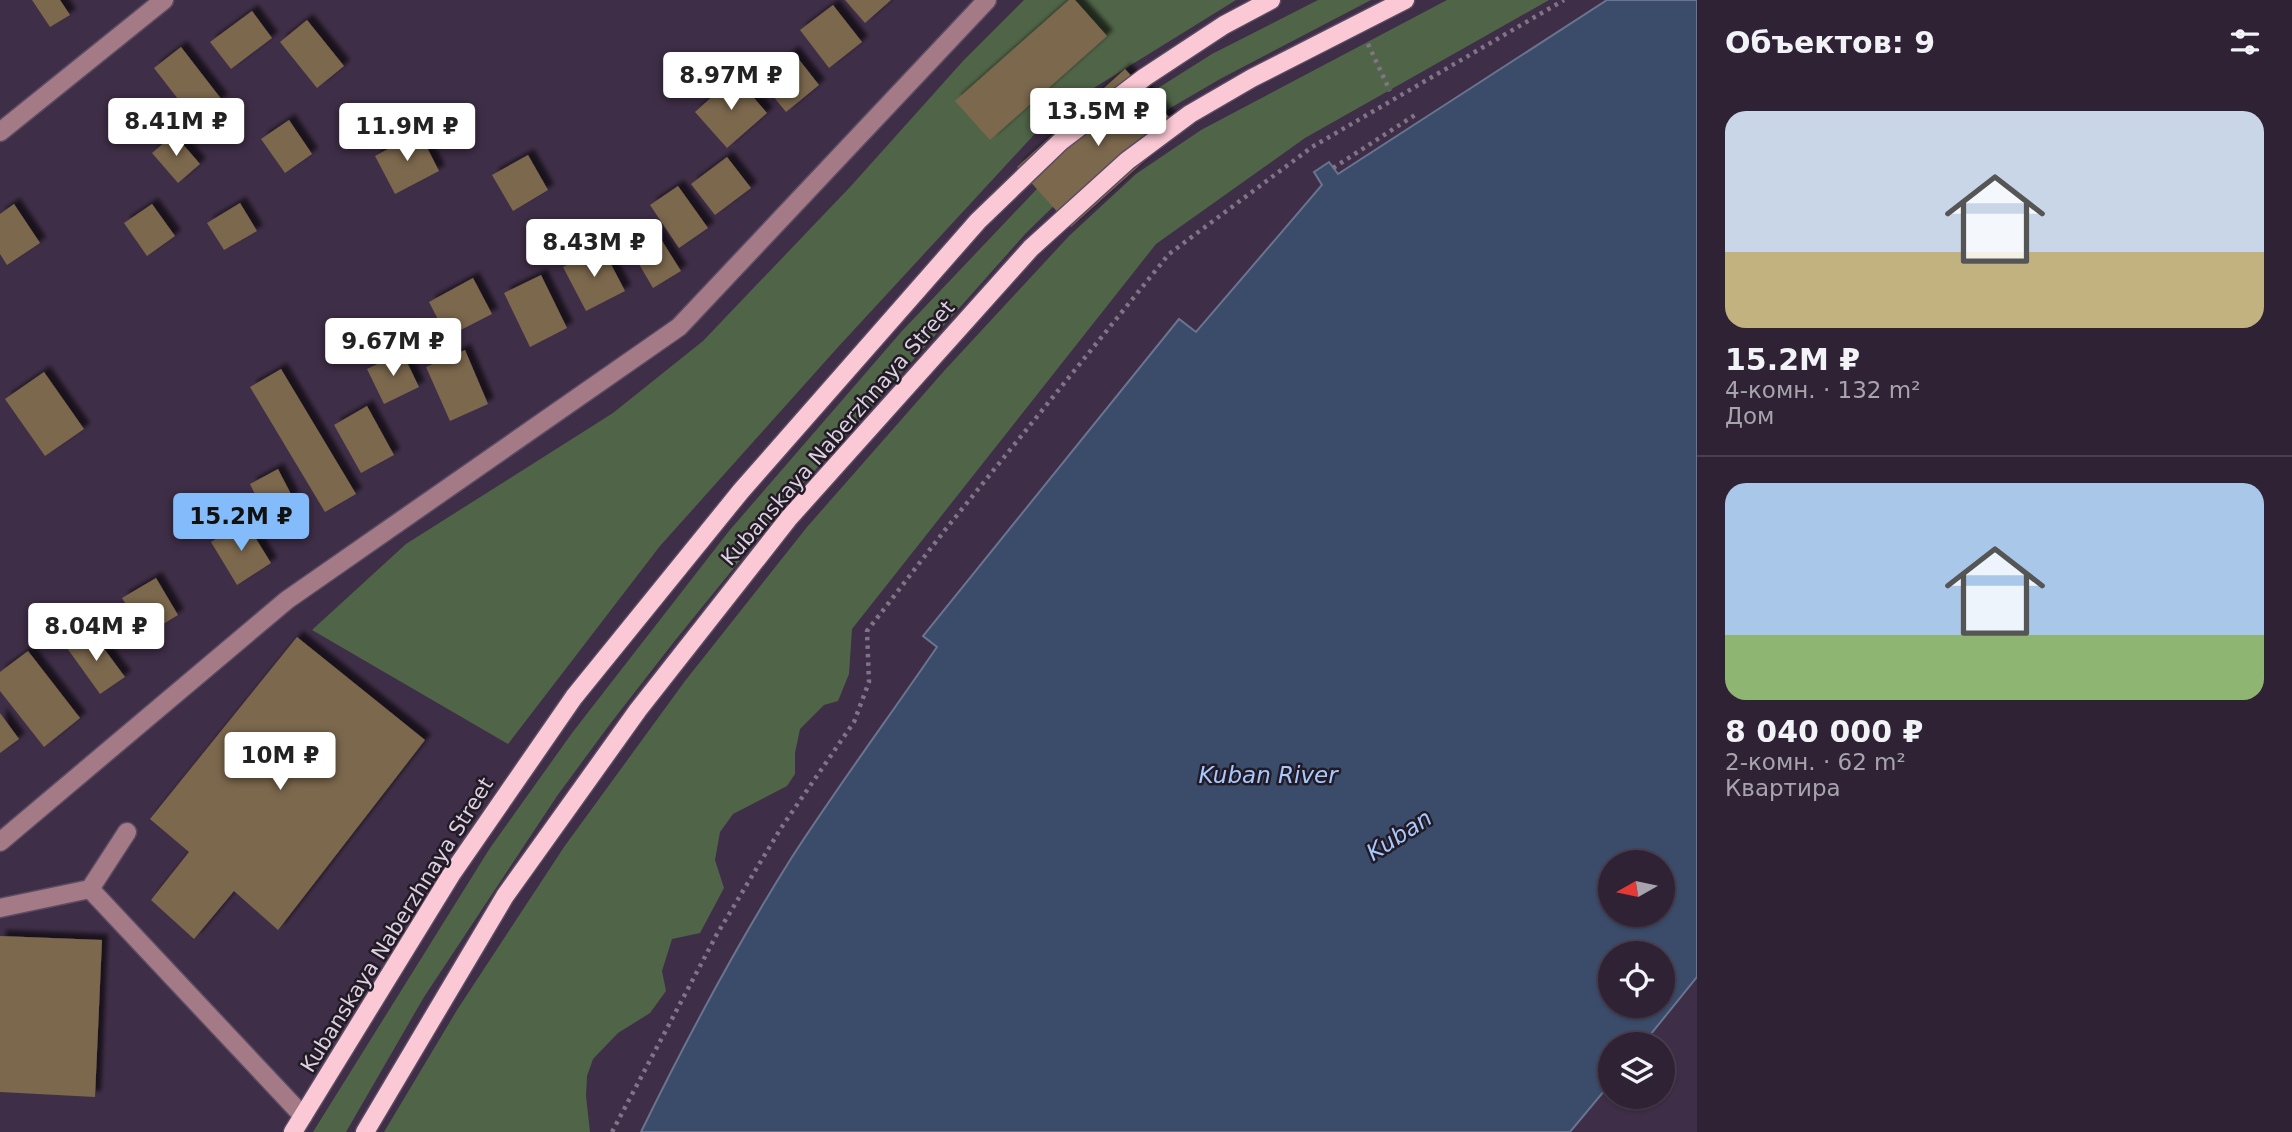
<!DOCTYPE html>
<html lang="ru">
<meta charset="utf-8">
<style>
body{margin:0;font-family:"DejaVu Sans",sans-serif;background:#372a3d;color:#f1f3f6;height:100vh;display:flex;flex-direction:column;font-size:26px;white-space:nowrap}
*{box-sizing:border-box;margin:0}
p{font-size:23px;color:#a7a4ad}
.icon{flex:none;width:38px;height:38px;fill:none;stroke:currentColor;stroke-width:2;stroke-linecap:round;stroke-linejoin:round}
.map{position:relative;flex:1;overflow:hidden}
.details{display:flex;flex-direction:column;background:#2f2235;width:595px}
.details>*{flex:none}
.needle{width:46px;rotate:261deg}
.controls{position:absolute;left:1598px;top:850px;display:grid;gap:14px}
.controls a{display:grid;place-items:center;width:77px;height:77px;border-radius:50%;background:#2f2235;box-shadow:0 2px 5px #0004,0 0 0 2px #4a3f50;font-size:35px}
.price{position:absolute;translate:-50% -60px;padding:0 16px;border-radius:7px;background:#fff;color:#222;font-size:23px;line-height:46px;filter:drop-shadow(0 2px 4px #0008)}
.price::after{content:'';position:absolute;left:50%;top:42px;width:21px;height:16px;margin-left:-10px;background:inherit;clip-path:polygon(0 0,100% 0,50% 100%)}
.price.active{background:#84bcfb;color:#111}
ul{padding:0;list-style:none}
li{display:grid;align-content:center;gap:14px;height:371px;padding:0 28px}
li+li{border-top:2px solid #4a3f50}
li span{display:grid;place-items:center;height:217px;border-radius:21px;color:#555}
li>.icon{margin-inline-start:auto}
span .icon{width:126px;height:126px;fill:#fffc;stroke-width:1}
li b{font-size:30px}
h2{display:flex;justify-content:space-between;align-items:center;height:84px;padding:0 28px;font-size:30px}
main{display:flex;flex:1;min-height:0}
.map>svg:first-child{display:block}
.green{fill:#506548}
.water{fill:#3a4c6a;stroke:#6b748e;stroke-width:2;fill-rule:evenodd}
.building{fill:#7c684d;filter:url(#shadow)}
.lines{fill:none;stroke-linecap:round;stroke-linejoin:round}
.minor-casing{stroke:#5b4b63;stroke-width:21}
.major-casing{stroke:#5b4b63;stroke-width:21}
.path{stroke:#817388;stroke-width:4.5;stroke-dasharray:3.5 5;stroke-linecap:butt}
.minor{stroke:#a37a85;stroke-width:18}
.major{stroke:#fbc9d5;stroke-width:18}
.labels{text-anchor:middle;stroke-width:5;stroke-linejoin:round;paint-order:stroke}
.street-label{font-size:21px;fill:#dcd1e1;stroke:#221a25}
.water-label{font-size:23px;font-style:italic;fill:#a7c9ff;stroke:#221a25}
</style>
<main>
<div class="map">
<svg width="1697" height="1132" viewBox="0 0 1697 1132">
<defs>
<filter id="shadow"><feDropShadow dx="6" dy="-6" stdDeviation="2" flood-color="#0009"/></filter>
</defs>
<rect width="100%" height="100%" fill="#3f2e47"/>
<!-- green -->
<g class="green">
<polygon points="1024,0 1236,0 1055,112 839,346 660,546 508,744 312,630 406,544 613,413 703,341 851,186 963,61"/>
<polygon points="1318,0 1371,0 1220,79 1155,117 1093,168 1026,233 793,495 673,643 610,724 557,796 424,997 346,1132 313,1132 490,848 572,733 729,531 902,331 1052,173 1117,114 1212,54"/>
<polygon points="1447,0 1549,0 1305,138 1156,244 852,629 849,674 838,701 824,705 800,729 795,753 795,774 787,786 733,814 720,832 715,860 724,888 700,933 672,939 662,971 666,991 650,1013 618,1033 593,1059 587,1076 586,1096 590,1132 384,1132 457,1010 564,847 685,681 807,527 944,371 1069,236 1136,174 1201,130"/>
</g>
<!-- water -->
<path class="water" d="M1607,0h90v977l-55,68h-32v39l-40,48h-929c46,-94 95,-186 151,-275 46,-71 97,-140 145,-210l-14,-11 256,-317 17,13 126,-147 -8,-13 15,-10 9,12zM1610,863h52v52h-52zM1610,954h52v52h-52z"/>
<!-- building -->
<g class="building">
<polygon points="32,0 60,0 70,15 50,27"/>
<polygon points="845,0 891,0 865,23"/>
<polygon points="1069,0 1075,0 1107,36 990,140 955,101"/>
<polygon points="833,5 862,42 829,68 800,30"/>
<polygon points="252,11 272,38 231,69 210,42"/>
<polygon points="307,20 344,66 317,88 280,42"/>
<polygon points="181,47 222,100 195,121 154,68"/>
<polygon points="793,52 819,85 786,112 759,79"/>
<polygon points="1125,69 1180,129 1071,227 1017,167"/>
<polygon points="735,76 767,113 727,148 695,112"/>
<polygon points="289,120 312,154 285,173 261,139"/>
<polygon points="419,132 439,171 395,194 375,156"/>
<polygon points="174,134 200,164 178,183 152,153"/>
<polygon points="528,155 548,190 513,211 492,175"/>
<polygon points="727,157 751,188 715,215 691,184"/>
<polygon points="678,186 708,228 679,248 650,205"/>
<polygon points="240,203 257,231 224,250 207,223"/>
<polygon points="14,204 40,243 7,265 0,254 0,214"/>
<polygon points="152,204 175,236 147,256 124,223"/>
<polygon points="652,225 681,271 653,288 626,242"/>
<polygon points="602,247 625,291 586,311 563,267"/>
<polygon points="541,275 567,328 530,347 504,293"/>
<polygon points="473,278 492,314 447,337 429,302"/>
<polygon points="465,350 488,404 450,421 426,367"/>
<polygon points="402,352 419,387 384,404 367,369"/>
<polygon points="281,369 356,494 325,512 250,387"/>
<polygon points="44,372 84,429 45,456 5,399"/>
<polygon points="367,406 394,455 361,473 334,425"/>
<polygon points="278,469 293,498 264,513 250,484"/>
<polygon points="245,521 271,563 237,585 211,542"/>
<polygon points="156,578 178,615 145,635 122,598"/>
<polygon points="91,631 125,677 100,694 67,648"/>
<polygon points="297,637 425,740 278,930 234,891 194,939 151,900 189,852 150,819"/>
<polygon points="28,651 80,718 44,747 0,691 0,672"/>
<polygon points="0,713 19,739 0,753"/>
<polygon points="0,936 102,940 95,1097 0,1092"/>
</g>
<g class="lines">
<!-- minor casing -->
<g class="minor-casing">
<g id="minor">
<polyline points="0,132 164,0"/>
<polyline points="0,842 287,600 679,327 987,0"/>
<polyline points="90,889 303,1116"/>
<polyline points="0,908 90,889 127,832"/>
</g>
</g>
<!-- major casing -->
<g class="major-casing">
<g id="major">
<polyline points="293,1132 451,875 574,697 741,491 978,221 1061,141 1145,77 1224,25 1271,0"/>
<polyline points="365,1132 505,896 638,710 789,518 1031,248 1127,161 1190,114 1252,78 1405,0"/>
</g>
</g>
<!-- path -->
<g class="path">
<polyline points="1368,44 1390,91"/>
<polyline points="1333,168 1415,115"/>
<polyline points="612,1132 717,934 781,828 854,722 869,682 867,631 945,530 1169,254 1312,147 1564,0"/>
</g>
<!-- minor -->
<use href="#minor" class="minor"/>
<!-- major -->
<use href="#major" class="major"/>
</g>
<g class="labels">
<!-- street labels -->
<g class="street-label">
<text transform="translate(838 433) rotate(-49)" y="7">Kubanskaya Naberzhnaya Street</text>
<text transform="translate(397 925) rotate(-58)" y="7">Kubanskaya Naberzhnaya Street</text>
</g>
<!-- water labels -->
<g class="water-label">
<text x="1268" y="783">Kuban River</text>
<text transform="translate(1399 835) rotate(-33)" y="8">Kuban</text>
</g>
</g>
</svg>
<div class="controls">
<a><svg class="needle" viewBox="-14 -14 28 28"><path d="M0-13l5 13h-10z" fill="#e53935"/><path d="M0 13l5-13h-10z" fill="#a7a4ad"/></svg></a>
<a><svg class="icon" aria-label="locate" viewBox="0 0 24 24"><circle cx="12" cy="12" r="6"/><path d="M12 2v4M12 18v4M2 12h4M18 12h4"/></svg></a>
<a><svg class="icon" aria-label="layers" viewBox="0 0 24 24"><path d="M12 4l9 5-9 5-9-5zM3 14l9 5 9-5"/></svg></a>
</div>
<b class="price" style="left:731px;top:112px">8.97M ₽</b>
<b class="price" style="left:1098px;top:148px">13.5M ₽</b>
<b class="price" style="left:176px;top:158px">8.41M ₽</b>
<b class="price" style="left:407px;top:163px">11.9M ₽</b>
<b class="price" style="left:594px;top:279px">8.43M ₽</b>
<b class="price" style="left:393px;top:378px">9.67M ₽</b>
<b class="price active" style="left:241px;top:553px">15.2M ₽</b>
<b class="price" style="left:96px;top:663px">8.04M ₽</b>
<b class="price" style="left:280px;top:792px">10M ₽</b>
</div>
<section class="details">
<h2>Объектов: 9<svg class="icon" aria-label="filters" viewBox="0 0 24 24"><path d="M4 7h16M4 17h16"/><circle cx="9" cy="7" r="2"/><circle cx="15" cy="17" r="2"/></svg></h2>
<ul>
<li><span style="background:linear-gradient(#c9d6e8 65%,#c2b280 0)"><svg class="icon" aria-label="home" viewBox="0 0 24 24"><path d="M3 11l9-7 9 7M6 9v11h12V9"/></svg></span><div><b>15.2M ₽</b><p>4-комн. · 132 m²</p><p>Дом</p></div></li>
<li><span style="background:linear-gradient(#a9c7e8 70%,#8fb573 0)"><svg class="icon" aria-label="home" viewBox="0 0 24 24"><path d="M3 11l9-7 9 7M6 9v11h12V9"/></svg></span><div><b>8 040 000 ₽</b><p>2-комн. · 62 m²</p><p>Квартира</p></div></li>
</ul>
</section>
</main>
